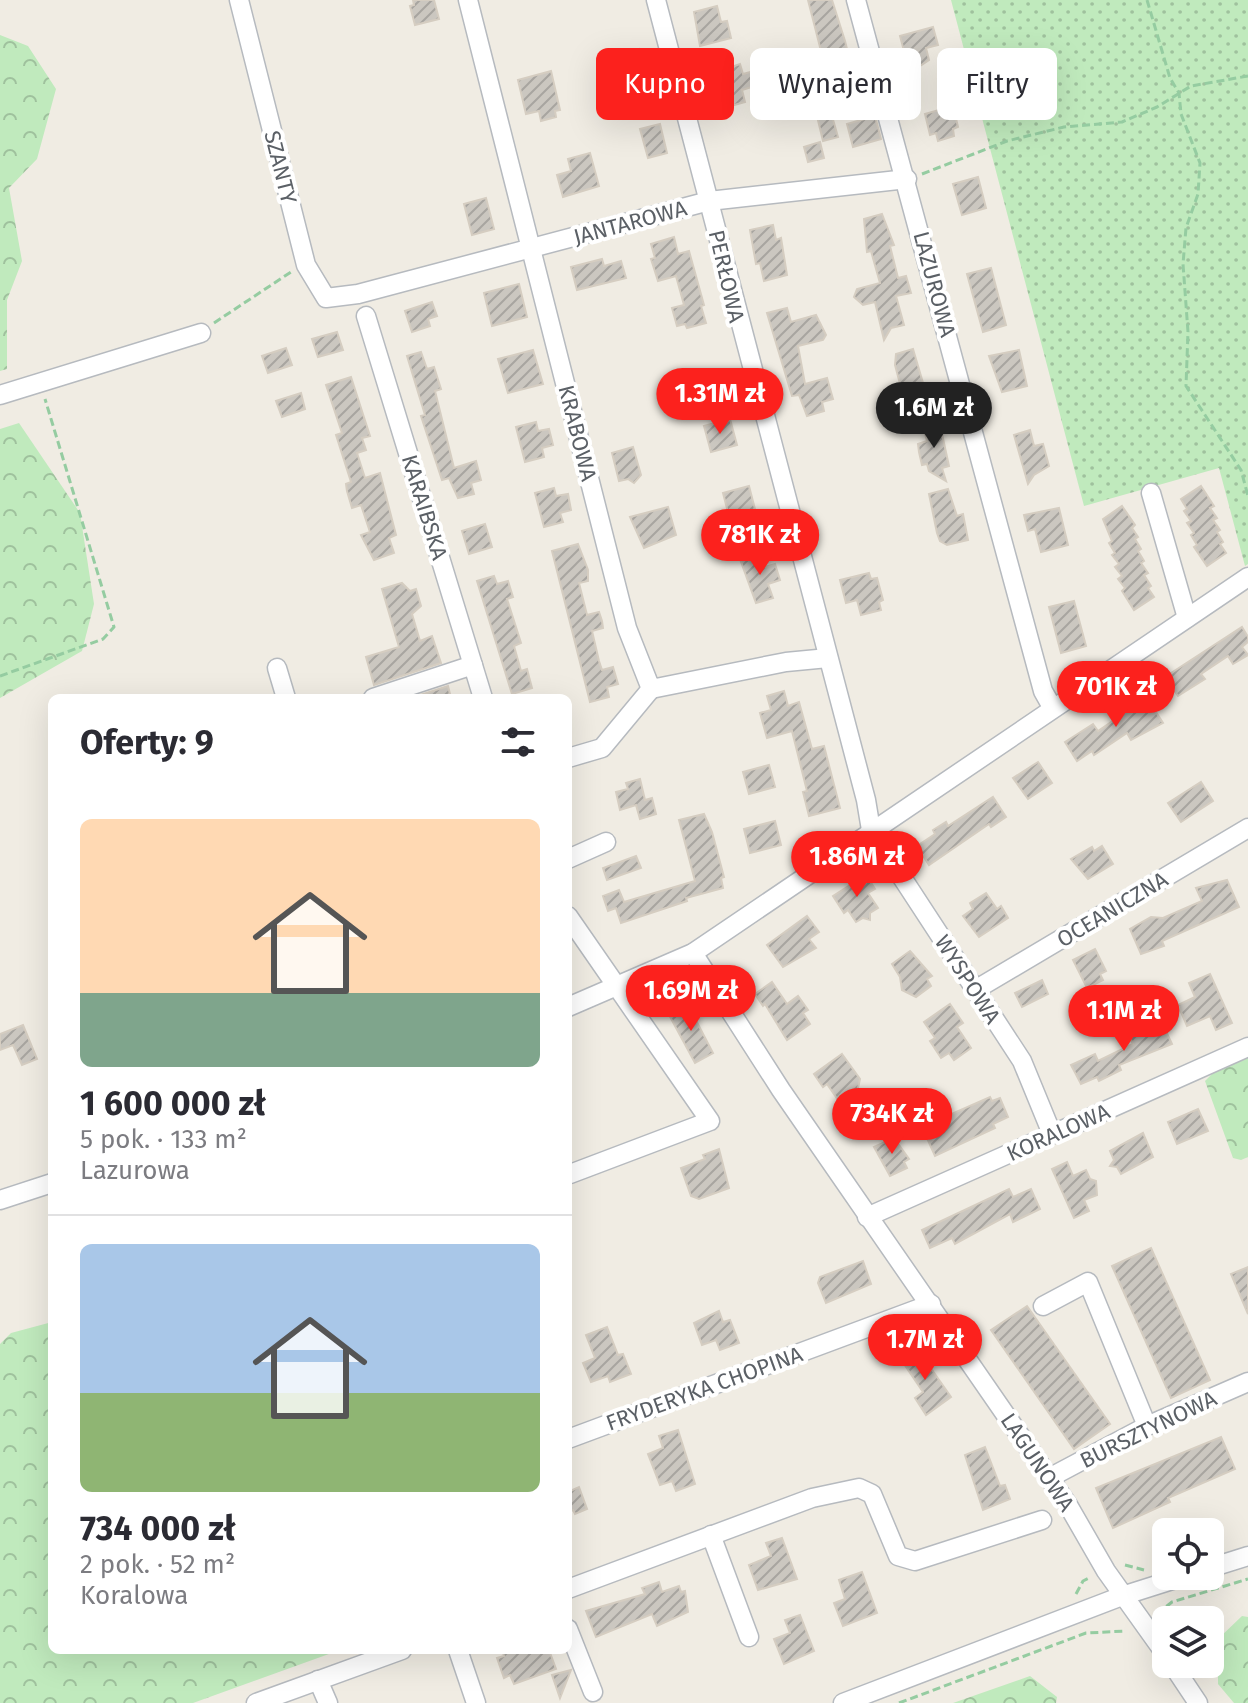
<!DOCTYPE html>
<html lang="pl">
<meta charset="utf-8">
<style>
body{margin:0;font-family:"Fira Sans",sans-serif;background:#f2f2f3;color:#2b2b33;height:100vh;display:flex;flex-direction:column;font-size:30px;white-space:nowrap}
*{box-sizing:border-box;margin:0}
p{font-size:26px;color:#7c7c81}
.icon{flex:none;width:44px;height:44px;fill:none;stroke:currentColor;stroke-width:2;stroke-linecap:round;stroke-linejoin:round}
.map{position:relative;flex:1;overflow:hidden}
.panel{position:absolute;left:48px;top:694px;width:524px;height:960px;display:flex;flex-direction:column;background:#fff;border-radius:12px;box-shadow:0 8px 32px #0002}
.panel>*{flex:none}
.banner{position:absolute;left:596px;top:48px;width:532px;height:72px;display:flex;gap:16px}
.controls{position:absolute;left:1152px;top:1518px;display:grid;gap:16px}
.controls a{display:grid;place-items:center;width:72px;height:72px;border-radius:12px;background:#fff;box-shadow:0 8px 32px #0002;font-size:40px}
.price{position:absolute;translate:-50% -68px;padding:0 18px;border-radius:28px;background:#fc211d;color:#fff;font-size:26px;line-height:52px;filter:drop-shadow(0 2px 4px #0008)}
.price::after{content:'';position:absolute;left:50%;top:48px;width:24px;height:18px;margin-left:-12px;background:inherit;clip-path:polygon(0 0,100% 0,50% 100%)}
.price.active{background:#222;color:#fff}
ul{padding:0;list-style:none}
li{display:grid;align-content:center;gap:16px;height:424px;padding:0 32px}
li+li{border-top:2px solid #e1e1e2}
li span{display:grid;place-items:center;height:248px;border-radius:12px;color:#555}
li>.icon{margin-inline-start:auto}
span .icon{width:144px;height:144px;fill:#fffc;stroke-width:1}
li b{font-size:34px}
h2{display:flex;justify-content:space-between;align-items:center;height:96px;padding:0 32px;font-size:34px}
.pill{padding:0 28px;border-radius:12px;background:#fff;box-shadow:0 8px 32px #0002;font-size:28px;line-height:72px}
.pill.active{background:#fc211d;color:#fff}
.map>svg:first-child{display:block}
.green{fill:url(#green-dots)}
.forest{fill:url(#forest-crowns)}
.building{fill:url(#building-hatch);stroke:#d5cdc1;stroke-width:2}
.lines{fill:none;stroke-linecap:round;stroke-linejoin:round}
.minor-casing{stroke:#b6babf;stroke-width:21}
.path{stroke:#95cca1;stroke-width:3;stroke-dasharray:8 4;stroke-linecap:butt}
.minor{stroke:#fff;stroke-width:18}
.labels{text-anchor:middle;stroke-width:8;stroke-linejoin:round;paint-order:stroke}
.street-label{font-size:22px;fill:#5b6066;stroke:#fff}
</style>
<div class="map">
<svg width="1248" height="1703" viewBox="0 0 1248 1703">
<defs>
<pattern id="green-dots" width="8" height="8" patternUnits="userSpaceOnUse" patternTransform="scale(2)"><rect width="8" height="8" fill="#c0eabd"/><path d="M2 2h.1M6 6h.1" fill="none" stroke="#9fc19d" stroke-width="1.8" stroke-linecap="round"/></pattern>
<pattern id="forest-crowns" width="20" height="18" patternUnits="userSpaceOnUse" patternTransform="scale(2)"><rect width="20" height="18" fill="#c0eabd"/><path d="M2 6a3 3 0 1 1 6 0M12 15a3 3 0 1 1 6 0" fill="none" stroke="#9fc19d"/></pattern>
<pattern id="building-hatch" width="6" height="6" patternUnits="userSpaceOnUse" patternTransform="scale(2)"><rect width="6" height="6" fill="#cbc7c0"/><path d="M-1 1l2-2M0 6l6-6M5 7l2-2" fill="none" stroke="#a8a5a0"/></pattern>
</defs>
<rect width="100%" height="100%" fill="#f0ece3"/>
<!-- green -->
<polygon class="green" points="951,0 1248,0 1248,564 1245,566 1219,468 1084,506"/>
<!-- forest -->
<g class="forest">
<polygon points="0,35 28,46 56,89 37,159 9,188 22,261 7,300 7,369 0,371"/>
<polygon points="19,423 80,513 94,604 82,651 0,698 0,429"/>
<polygon points="1248,1057 1248,1157 1241,1160 1233,1158 1205,1081 1216,1070"/>
<polygon points="52,1322 52,1650 340,1650 193,1703 0,1703 0,1344 11,1333"/>
<polygon points="1242,1616 1248,1617 1248,1703 1234,1703 1218,1684 1218,1639"/>
<polygon points="1030,1676 1057,1697 1056,1703 953,1703"/>
</g>
<!-- building -->
<g class="building">
<polygon points="413,0 434,0 439,19 415,25 410,6 414,5"/>
<polygon points="808,0 832,0 845,41 849,57 839,60 842,71 829,79 824,76 814,78 808,54 821,51"/>
<polygon points="717,6 721,22 727,21 731,38 700,46 694,12"/>
<polygon points="933,27 938,45 926,48 929,60 920,66 908,66 900,36"/>
<polygon points="639,49 645,80 636,82 637,87 615,92 604,58"/>
<polygon points="740,64 743,74 754,71 758,85 742,90 745,102 727,107 718,87 711,89 708,75"/>
<polygon points="551,71 560,110 555,111 556,117 541,121 539,111 526,114 518,80"/>
<polygon points="953,106 958,127 953,129 954,136 938,141 936,133 930,135 925,114"/>
<polygon points="830,109 838,137 823,141 816,112"/>
<polygon points="875,116 881,139 853,147 847,124"/>
<polygon points="660,124 667,153 648,158 640,129"/>
<polygon points="820,142 824,158 808,162 804,147"/>
<polygon points="590,153 599,186 563,197 557,175 571,171 568,159"/>
<polygon points="978,177 986,208 962,215 953,184"/>
<polygon points="486,198 494,229 472,235 464,204"/>
<polygon points="882,214 894,245 890,246 898,278 906,276 911,293 896,296 904,325 891,328 884,340 875,302 863,305 854,297 857,289 880,283 871,251 867,252 864,219"/>
<polygon points="773,225 776,240 781,238 787,275 764,281 760,263 756,264 750,230"/>
<polygon points="674,237 678,254 689,251 704,305 701,306 706,323 687,328 685,324 677,326 672,308 684,305 676,276 658,281 651,259 655,258 651,244"/>
<polygon points="602,259 604,266 621,261 626,278 577,290 571,267"/>
<polygon points="991,268 1006,325 983,332 967,274"/>
<polygon points="519,284 527,317 492,326 484,293"/>
<polygon points="432,302 437,316 428,319 430,326 412,332 405,311"/>
<polygon points="787,308 791,322 816,315 826,335 823,340 798,346 805,384 827,378 833,399 822,402 824,411 807,416 799,395 792,396 767,313"/>
<polygon points="337,332 343,350 318,357 312,339"/>
<polygon points="286,348 292,365 268,373 262,356"/>
<polygon points="913,349 926,393 904,399 895,365 896,354"/>
<polygon points="533,350 543,384 508,393 498,359"/>
<polygon points="1019,350 1027,386 1002,392 989,356"/>
<polygon points="421,352 427,369 434,367 441,389 435,391 454,468 476,461 481,480 471,483 474,494 458,498 449,478 442,480 421,416 425,415 407,356"/>
<polygon points="351,377 370,436 362,438 366,450 357,453 365,478 380,473 396,535 389,538 394,553 374,560 361,535 370,532 361,505 352,508 347,491 346,484 351,482 336,435 342,433 326,385"/>
<polygon points="301,393 305,409 282,417 276,401"/>
<polygon points="730,419 737,445 711,452 704,426"/>
<polygon points="939,420 949,466 942,468 946,481 929,471 927,464 922,465 919,452 918,444 927,441 923,425"/>
<polygon points="536,422 538,431 549,429 553,445 542,448 544,457 525,462 516,427"/>
<polygon points="1030,430 1034,446 1043,444 1049,466 1034,475 1028,484 1014,435"/>
<polygon points="633,447 641,475 634,483 628,479 619,481 612,453"/>
<polygon points="749,486 756,513 730,520 723,493"/>
<polygon points="1201,486 1214,506 1210,508 1217,518 1213,520 1220,530 1217,532 1223,542 1220,544 1226,553 1207,566 1194,547 1197,545 1191,535 1194,533 1187,523 1191,521 1184,511 1187,509 1181,499"/>
<polygon points="554,488 556,496 568,494 571,510 560,513 563,522 544,527 535,493"/>
<polygon points="948,489 957,516 963,514 968,540 947,545 940,541 937,533 929,494"/>
<polygon points="1122,506 1135,525 1132,528 1138,537 1135,539 1141,549 1138,551 1144,561 1141,563 1148,573 1144,575 1151,586 1148,588 1154,597 1134,610 1122,591 1125,588 1118,579 1122,576 1115,567 1119,564 1112,555 1115,553 1109,543 1112,541 1103,519"/>
<polygon points="668,507 676,535 644,548 630,517"/>
<polygon points="1059,508 1068,545 1041,552 1035,529 1028,531 1024,515"/>
<polygon points="485,524 492,547 469,554 462,531"/>
<polygon points="578,544 588,570 588,581 579,583 587,615 599,612 602,621 603,628 592,631 599,661 602,670 613,667 618,684 607,687 609,697 590,702 552,551"/>
<polygon points="760,552 765,567 775,564 780,580 768,584 773,598 756,603 740,559"/>
<polygon points="869,573 871,579 877,578 883,600 879,602 881,610 861,615 857,600 846,603 840,580"/>
<polygon points="494,576 497,584 508,581 513,597 507,599 521,643 514,646 521,671 527,669 532,688 512,694 477,581"/>
<polygon points="402,583 410,591 416,589 421,606 412,614 420,641 432,636 441,663 374,685 366,657 399,647 382,589"/>
<polygon points="1074,601 1086,646 1061,653 1049,607"/>
<polygon points="1242,627 1248,637 1248,642 1242,647 1248,655 1233,664 1228,656 1201,674 1205,679 1178,696 1165,677"/>
<polygon points="448,686 451,698 411,698"/>
<polygon points="784,691 788,706 799,702 812,749 824,746 840,808 809,816 803,792 807,791 792,731 767,738 760,713 771,710 767,696"/>
<polygon points="1143,692 1163,723 1131,740 1127,733 1094,755 1092,751 1077,761 1065,742 1093,724 1098,731 1133,707 1129,701"/>
<polygon points="1038,762 1052,783 1028,799 1013,778"/>
<polygon points="769,765 775,787 749,794 743,772"/>
<polygon points="640,779 645,800 652,798 656,814 640,819 636,805 620,810 616,792 628,789 626,783"/>
<polygon points="1201,782 1213,801 1181,822 1168,803"/>
<polygon points="993,797 1006,817 991,827 989,824 929,865 917,846 935,834 933,830 946,822 948,826"/>
<polygon points="704,814 712,832 724,877 721,878 723,888 686,898 687,901 621,923 616,908 608,911 603,896 619,890 624,902 695,881 679,820"/>
<polygon points="775,821 781,845 750,853 744,829"/>
<polygon points="1102,846 1113,864 1088,879 1071,859 1092,847 1094,851"/>
<polygon points="636,856 641,868 607,880 603,868"/>
<polygon points="866,875 875,889 868,893 878,908 870,913 870,920 863,918 856,922 848,910 844,913 833,896"/>
<polygon points="1227,880 1239,907 1162,941 1164,946 1141,954 1130,929 1151,917 1163,918 1202,901 1196,888"/>
<polygon points="986,893 997,909 1001,906 1008,918 979,937 963,916 973,909 970,903"/>
<polygon points="807,916 819,932 809,939 816,948 783,967 767,945"/>
<polygon points="1095,949 1106,971 1100,974 1103,980 1087,988 1073,960"/>
<polygon points="910,951 932,976 927,979 931,986 916,997 902,990 900,977 892,964"/>
<polygon points="1210,974 1232,1023 1216,1030 1210,1016 1187,1026 1178,1005 1195,997 1189,983"/>
<polygon points="1042,980 1048,994 1022,1007 1015,993"/>
<polygon points="772,982 787,1004 798,996 808,1010 803,1013 810,1024 787,1040 765,1004 763,1006 755,994"/>
<polygon points="687,1003 713,1053 695,1063 668,1013"/>
<polygon points="950,1004 963,1023 957,1027 971,1048 954,1060 949,1053 941,1058 930,1041 935,1038 924,1022"/>
<polygon points="1153,1020 1157,1028 1163,1025 1172,1044 1119,1065 1121,1070 1099,1081 1097,1077 1081,1084 1071,1065 1095,1054 1098,1061 1133,1044 1127,1031"/>
<polygon points="23,1025 37,1059 22,1065 13,1045 0,1050 0,1034"/>
<polygon points="842,1054 860,1079 856,1097 851,1096 840,1103 827,1084 823,1087 814,1074"/>
<polygon points="990,1097 992,1101 1000,1098 1008,1117 993,1124 995,1128 935,1156 922,1127"/>
<polygon points="1198,1109 1208,1131 1177,1144 1168,1122"/>
<polygon points="1143,1133 1153,1157 1121,1174 1117,1167 1110,1166 1114,1160 1110,1151"/>
<polygon points="894,1138 909,1159 904,1162 907,1168 890,1176 874,1147"/>
<polygon points="719,1149 729,1188 699,1199 691,1196 681,1168 705,1159 703,1155"/>
<polygon points="1067,1162 1073,1176 1086,1170 1090,1179 1096,1181 1097,1195 1084,1200 1089,1211 1074,1218 1052,1169"/>
<polygon points="1009,1189 1013,1197 1031,1189 1040,1209 1013,1222 1010,1214 955,1244 952,1238 930,1248 922,1230"/>
<polygon points="1151,1248 1210,1380 1171,1398 1112,1266"/>
<polygon points="863,1261 871,1284 826,1303 818,1283 820,1277"/>
<polygon points="1248,1267 1248,1314 1231,1274"/>
<polygon points="1027,1306 1110,1424 1074,1449 991,1330"/>
<polygon points="719,1311 723,1322 730,1320 739,1343 720,1350 716,1340 702,1345 694,1323"/>
<polygon points="607,1327 618,1355 623,1354 631,1374 610,1382 608,1376 591,1382 583,1363 595,1358 586,1335"/>
<polygon points="916,1347 951,1397 926,1415 915,1398 923,1392 900,1358"/>
<polygon points="678,1430 695,1484 676,1491 672,1481 660,1485 648,1454 663,1448 659,1436"/>
<polygon points="1221,1437 1235,1469 1168,1498 1170,1502 1113,1528 1096,1488"/>
<polygon points="985,1447 1000,1486 1005,1485 1010,1499 983,1510 965,1455"/>
<polygon points="579,1487 587,1509 575,1514 573,1510 568,1512 568,1492"/>
<polygon points="782,1538 797,1579 758,1590 749,1565 771,1556 766,1543"/>
<polygon points="862,1572 877,1613 843,1626 834,1603 845,1599 839,1580"/>
<polygon points="659,1582 662,1592 679,1586 681,1592 685,1591 688,1612 657,1626 652,1614 596,1637 586,1611 645,1594 642,1588"/>
<polygon points="800,1615 814,1651 784,1664 774,1639 790,1633 785,1620"/>
<polygon points="502,1650 549,1650 556,1669 514,1684 510,1675 504,1678 497,1658 504,1656"/>
<polygon points="571,1670 560,1698 552,1675"/>
</g>
<g class="lines">
<!-- minor casing -->
<g class="minor-casing">
<g id="minor">
<polyline points="239,0 306,265 326,298 358,294 709,201 907,179"/>
<polyline points="468,0 627,628 651,689 786,662 828,658"/>
<polyline points="656,0 866,800 871,830 1022,1061 1052,1134"/>
<polyline points="856,0 1043,691 1052,707"/>
<polyline points="366,316 483,698"/>
<polyline points="0,395 201,333"/>
<polyline points="1151,493 1187,618"/>
<polyline points="277,668 286,698"/>
<polyline points="373,698 473,665"/>
<polyline points="568,758 602,748 651,689"/>
<polyline points="568,859 606,842"/>
<polyline points="568,916 710,1121 570,1174"/>
<polyline points="693,953 781,1090 1068,1505 1106,1571 1166,1655"/>
<polyline points="975,990 1248,828"/>
<polyline points="568,1007 693,953 1248,577"/>
<polyline points="0,1200 52,1183"/>
<polyline points="867,1217 1248,1047"/>
<polyline points="1043,1306 1088,1282 1147,1426"/>
<polyline points="568,1439 931,1304"/>
<polyline points="1049,1478 1147,1426 1248,1382"/>
<polyline points="711,1535 749,1637"/>
<polyline points="1210,1568 1248,1556"/>
<polyline points="568,1589 812,1498 859,1488 872,1494 898,1556 915,1561 1042,1520"/>
<polyline points="568,1629 593,1692"/>
<polyline points="458,1650 476,1703"/>
<polyline points="1172,1664 1198,1703"/>
<polyline points="318,1680 328,1703"/>
<polyline points="256,1703 402,1650"/>
<polyline points="843,1703 1122,1596 1185,1576"/>
</g>
</g>
<!-- path -->
<g class="path">
<polyline points="1147,0 1170,78 1179,93 1181,114 1200,163 1198,194 1186,228 1183,264 1188,332 1186,386 1241,470 1248,496"/>
<polyline points="922,174 1007,141 1064,127 1122,122 1157,107 1191,86 1248,76"/>
<polyline points="214,323 291,272"/>
<polyline points="0,676 103,639 114,627 45,399"/>
<polyline points="1125,1565 1144,1570"/>
<polyline points="1076,1594 1083,1581 1091,1577"/>
<polyline points="1157,1614 1172,1602 1248,1579"/>
<polyline points="899,1703 1086,1633 1126,1631"/>
</g>
<!-- minor -->
<use href="#minor" class="minor"/>
</g>
<g class="labels">
<!-- street labels -->
<g class="street-label">
<text transform="translate(281 167) rotate(76)" y="8">SZANTY</text>
<text transform="translate(630 222) rotate(-15)" y="8">JANTAROWA</text>
<text transform="translate(727 276) rotate(77)" y="8">PERŁOWA</text>
<text transform="translate(935 284) rotate(75)" y="8">LAZUROWA</text>
<text transform="translate(578 433) rotate(76)" y="8">KRABOWA</text>
<text transform="translate(425 507) rotate(73)" y="8">KARAIBSKA</text>
<text transform="translate(1112 909) rotate(-31)" y="8">OCEANICZNA</text>
<text transform="translate(968 979) rotate(57)" y="8">WYSPOWA</text>
<text transform="translate(1058 1132) rotate(-24)" y="8">KORALOWA</text>
<text transform="translate(704 1388) rotate(-20)" y="8">FRYDERYKA CHOPINA</text>
<text transform="translate(1148 1429) rotate(-26)" y="8">BURSZTYNOWA</text>
<text transform="translate(1038 1462) rotate(56)" y="8">LAGUNOWA</text>
</g>
</g>
</svg>
<div class="controls">
<a><svg class="icon" aria-label="locate" viewBox="0 0 24 24"><circle cx="12" cy="12" r="6"/><path d="M12 2v4M12 18v4M2 12h4M18 12h4"/></svg></a>
<a><svg class="icon" aria-label="layers" viewBox="0 0 24 24"><path d="M12 4l9 5-9 5-9-5zM3 14l9 5 9-5"/></svg></a>
</div>
<b class="price" style="left:720px;top:436px">1.31M zł</b>
<b class="price active" style="left:934px;top:450px">1.6M zł</b>
<b class="price" style="left:760px;top:577px">781K zł</b>
<b class="price" style="left:1116px;top:729px">701K zł</b>
<b class="price" style="left:857px;top:899px">1.86M zł</b>
<b class="price" style="left:691px;top:1033px">1.69M zł</b>
<b class="price" style="left:1124px;top:1053px">1.1M zł</b>
<b class="price" style="left:892px;top:1156px">734K zł</b>
<b class="price" style="left:925px;top:1382px">1.7M zł</b>
<div class="banner">
<a class="pill active">Kupno</a>
<a class="pill">Wynajem</a>
<a class="pill">Filtry</a>
</div>
<section class="panel">
<h2>Oferty: 9<svg class="icon" aria-label="filters" viewBox="0 0 24 24"><path d="M4 7h16M4 17h16"/><circle cx="9" cy="7" r="2"/><circle cx="15" cy="17" r="2"/></svg></h2>
<ul>
<li><span style="background:linear-gradient(#ffd9b3 70%,#7fa58c 0)"><svg class="icon" aria-label="home" viewBox="0 0 24 24"><path d="M3 11l9-7 9 7M6 9v11h12V9"/></svg></span><div><b>1 600 000 zł</b><p>5 pok. · 133 m²</p><p>Lazurowa</p></div></li>
<li><span style="background:linear-gradient(#a9c7e8 60%,#8fb573 0)"><svg class="icon" aria-label="home" viewBox="0 0 24 24"><path d="M3 11l9-7 9 7M6 9v11h12V9"/></svg></span><div><b>734 000 zł</b><p>2 pok. · 52 m²</p><p>Koralowa</p></div></li>
</ul>
</section>
</div>
